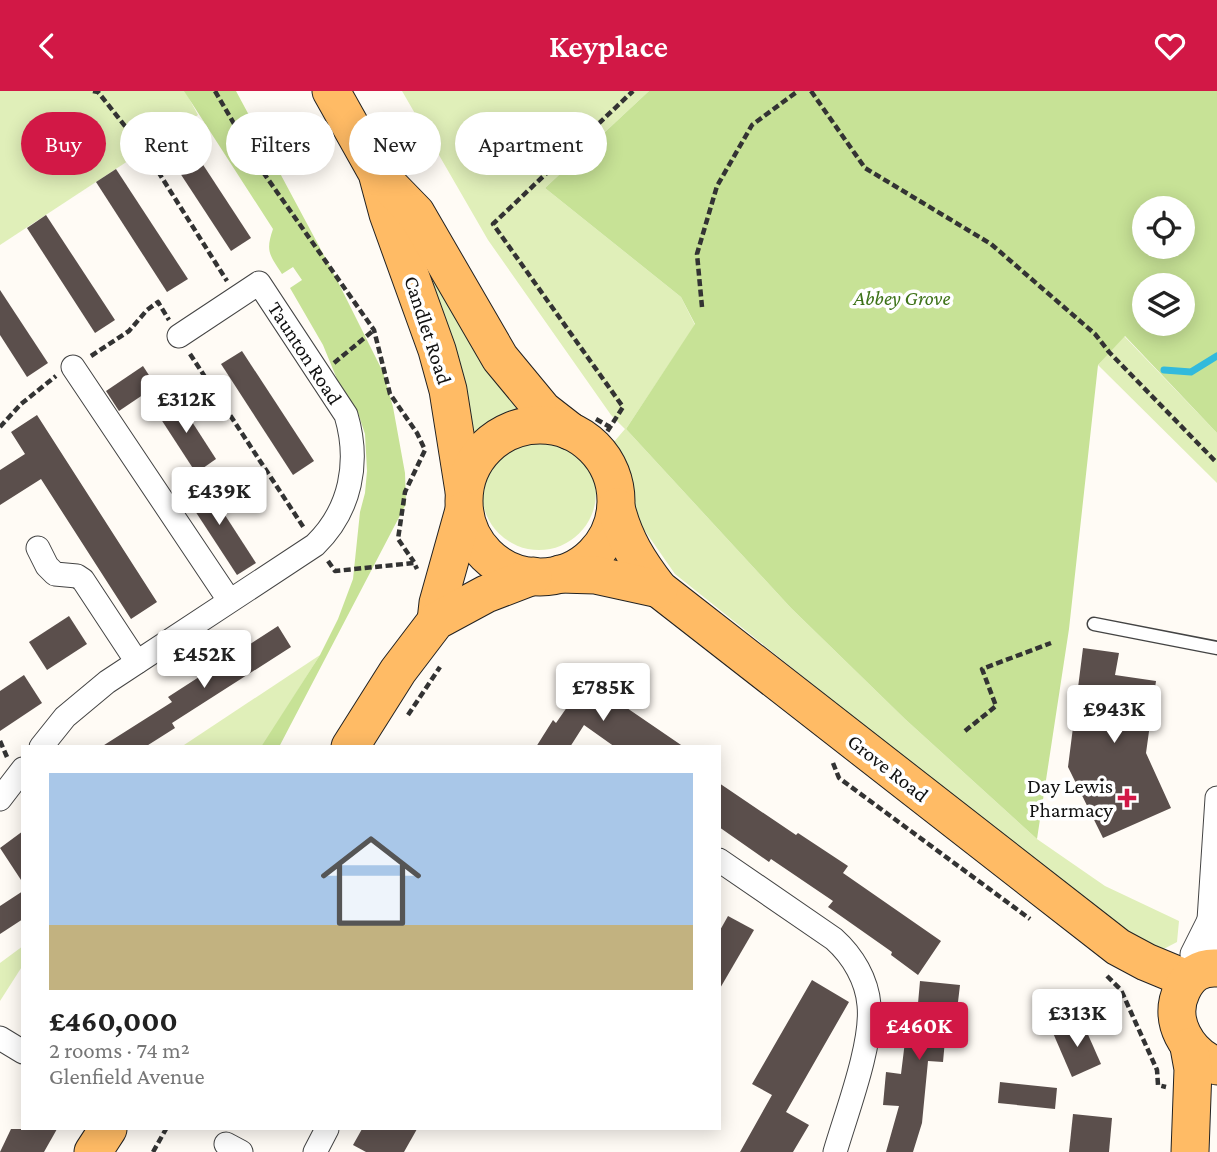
<!DOCTYPE html>
<meta charset="utf-8">
<style>
body{margin:0;font-family:"Crimson Pro",serif;background:#f6f6f6;color:#222;height:100vh;display:flex;flex-direction:column;font-size:26px;white-space:nowrap}
*{box-sizing:border-box;margin:0}
p{font-size:23px;color:#767676}
.icon{flex:none;width:38px;height:38px;fill:none;stroke:currentColor;stroke-width:2;stroke-linecap:round;stroke-linejoin:round}
.map{position:relative;flex:1;overflow:hidden}
.drawer{position:absolute;left:21px;top:654px;width:700px;height:385px;display:flex;flex-direction:column;background:#fff;border-radius:0px;box-shadow:0 4px 18px #0003}
.drawer>*{flex:none}
.top-card{position:absolute;left:21px;top:21px;width:700px;height:63px;display:flex;gap:14px}
.controls{position:absolute;left:1132px;top:105px;display:grid;gap:14px}
.controls a{display:grid;place-items:center;width:63px;height:63px;border-radius:50%;background:#fff;box-shadow:0 4px 18px #0003;font-size:35px}
.price{position:absolute;translate:-50% -60px;padding:0 16px;border-radius:7px;background:#fff;color:#222;font-size:23px;line-height:46px;filter:drop-shadow(0 2px 4px #0008)}
.price::after{content:'';position:absolute;left:50%;top:42px;width:21px;height:16px;margin-left:-10px;background:inherit;clip-path:polygon(0 0,100% 0,50% 100%)}
.price.selected{background:#d21846;color:#fff}
ul{padding:0;list-style:none}
li{display:grid;align-content:center;gap:14px;height:371px;padding:0 28px}
li+li{border-top:2px solid #e0e0e0}
li span{display:grid;place-items:center;height:217px;border-radius:0px;color:#555}
li>.icon{margin-inline-start:auto}
span .icon{width:126px;height:126px;fill:#fffc;stroke-width:1}
li b{font-size:30px}
.chip{padding:0 24px;border-radius:32px;background:#fff;box-shadow:0 4px 18px #0003;font-size:24px;line-height:63px}
.chip.selected{background:#d21846;color:#fff}
header{display:flex;justify-content:space-between;align-items:center;height:91px;padding:0 28px;background:#d21846;color:#fff;font-size:32px;font-weight:600}
.map>svg:first-child{display:block}
.green{fill:#e0efb9}
.forest{fill:#c7e296;fill-rule:evenodd}
.lines{fill:none;stroke-linecap:round;stroke-linejoin:round}
.stream{stroke:#32badc;stroke-width:7}
.building{fill:#5b4f4c}
.lane-casing{stroke:#444;stroke-width:15}
.street-casing{stroke:#444;stroke-width:25}
.primary-casing{stroke:#222;stroke-width:39}
.path{stroke:#333;stroke-width:4.5;stroke-dasharray:7 3.5;stroke-linecap:butt}
.lane{stroke:#fff;stroke-width:12}
.street{stroke:#fff;stroke-width:23}
.primary{stroke:#ffbb65;stroke-width:37}
.poi-dot{fill:#d21846;stroke:#fff;stroke-width:2.5}
.labels{text-anchor:middle;stroke-width:7;stroke-linejoin:round;paint-order:stroke}
.park-label{font-size:21px;font-style:italic;fill:#3d7218;stroke:#fff}
.street-label{font-size:21px;fill:#111;stroke:#fff}
.poi-label{font-size:21px;fill:#111;stroke:#fff;text-anchor:end}
</style>
<header><svg class="icon" aria-label="back" viewBox="0 0 24 24"><path d="M15 5l-7 7 7 7"/></svg>Keyplace<svg class="icon" aria-label="heart" viewBox="0 0 24 24"><path d="M12 20l-8-8c-3-5 5-10 8-4 3-6 11-1 8 4z"/></svg></header>
<div class="map">
<svg width="1217" height="1061" viewBox="0 0 1217 1061">
<rect width="100%" height="100%" fill="#fffbf5"/>
<!-- green -->
<g class="green">
<polygon points="0,0 185,0 198,24 0,154"/>
<polygon points="402,0 649,0 545,97 681,206 695,234 626,338 791,517 905,628 1037,748 1105,795 1179,830 1177,851 1156,862 1133,850 675,483 636,427 613,352 625,338 611,324 488,149"/>
<path d="M409,125l122,193c-23,1 -36,12 -53,26l-7,-2z"/>
<polygon points="1124,245 1217,342 1217,392 1098,274"/>
<circle cx="539" cy="402" r="57"/>
<polygon points="320,564 262,656 181,656"/>
<polygon points="23,855 23,874 0,910 0,872"/>
</g>
<!-- forest -->
<g class="forest">
<path d="M184,0h52l99,185 48,96 10,35 12,66 1,31 -127,243h-18l59,-92 18,-36 15,-40 7,-67 5,-19 2,-22 -2,-37 -7,-21 -19,-29 -16,-39 -33,-57 12,-8 -9,-13 -11,7c-12,-19 -17,-22 -9,-45z"/>
<path d="M649,0h568v342l-92,-97 -27,29 -29,264 -32,210 -132,-120 -114,-111 -165,-179 69,-105 -14,-27 -136,-109zM1183,117v39h-39v-39zM1144,194h39v39h-39z"/>
</g>
<g class="lines">
<!-- stream -->
<polyline class="stream" points="1164,279 1191,281 1217,265"/>
</g>
<!-- building -->
<g class="building">
<polygon points="179,37 251,147 231,160 159,50"/>
<polygon points="116,78 188,188 167,201 96,91"/>
<polygon points="46,124 115,229 95,242 27,137"/>
<polygon points="0,199 48,272 27,286 0,244"/>
<polygon points="242,260 314,370 293,384 221,273"/>
<polygon points="143,275 156,295 119,320 106,300"/>
<polygon points="176,306 216,368 196,382 155,319"/>
<polygon points="37,324 157,511 131,528 41,388 0,414 0,379 25,363 11,341"/>
<polygon points="201,387 256,472 237,484 182,400"/>
<polygon points="69,525 87,553 47,579 29,551"/>
<polygon points="278,535 291,556 172,632 175,637 145,656 101,656 172,611 168,606"/>
<polygon points="1083,557 1119,562 1115,584 1156,590 1146,662 1171,717 1103,747 1068,676"/>
<polygon points="24,584 42,612 0,640 0,600"/>
<polygon points="586,589 684,656 615,656 584,634 570,656 536,656 553,629 556,632"/>
<polygon points="719,692 796,744 798,742 848,775 843,782 941,850 918,884 891,864 892,861 828,816 833,810 771,768 769,771 719,736"/>
<polygon points="23,740 23,792 0,757"/>
<polygon points="23,800 23,828 0,843 0,815"/>
<polygon points="728,825 754,839 719,899 719,841"/>
<polygon points="812,889 849,911 786,1021 809,1034 793,1061 740,1061 772,1004 752,993"/>
<polygon points="920,890 960,894 956,928 947,927 943,971 928,970 922,1032 913,1061 886,1061 899,1015 883,1014 886,981 901,983 907,934 916,935"/>
<polygon points="1082,930 1101,973 1072,986 1053,942"/>
<polygon points="1000,991 1057,997 1055,1018 998,1012"/>
<polygon points="1073,1023 1112,1027 1109,1061 1069,1061"/>
<polygon points="11,1038 57,1038 44,1061 0,1061"/>
<polygon points="362,1038 417,1038 404,1061 366,1061 353,1054"/>
</g>
<g class="lines">
<!-- lane casing -->
<g class="lane-casing">
<polyline id="lane" points="1094,533 1217,557"/>
</g>
<!-- street casing -->
<g class="street-casing">
<g id="street">
<polyline points="73,276 229,509"/>
<polyline points="38,457 47,475 55,483 77,485 83,489 137,571"/>
<path d="M41,656l24,-30 42,-35 208,-137c36,-35 45,-83 31,-130l-87,-132 -80,53"/>
<polyline points="0,708 23,678"/>
<path d="M719,769l115,79c19,17 33,41 35,66 4,39 -23,109 -34,147"/>
<polyline points="1209,829 1217,707"/>
<polyline points="1194,882 1192,863 1209,829 1217,855"/>
<polyline points="0,947 23,961"/>
<polyline points="226,1053 241,1061"/>
<polyline points="315,1061 327,1038"/>
</g>
</g>
<!-- primary casing -->
<g class="primary-casing">
<g id="primary">
<polyline points="331,0 377,82 388,123 437,259 448,299 464,400"/>
<polyline points="380,85 416,122 500,267 543,319 570,340"/>
<circle cx="540" cy="410" r="76"/>
<path d="M616,416c8,33 23,56 43,82l459,358 28,15 41,17"/>
<polyline points="560,483 595,484 659,498"/>
<polyline points="436,530 438,512 464,419"/>
<polyline points="350,656 398,580 436,530 486,503 533,485"/>
<path d="M1217,877c-17,-1 -28,7 -35,22 -15,30 5,64 35,76"/>
<polyline points="1189,956 1193,978 1190,1061"/>
<polyline points="93,1061 108,1038"/>
</g>
</g>
<!-- path -->
<g class="path">
<polyline points="93,0 98,1 147,63 227,190"/>
<polyline points="215,0 258,74 374,239 390,303 417,342 425,359 405,401 398,448 414,471"/>
<polyline points="811,0 865,77 991,153 1095,243 1109,261 1217,372"/>
<polyline points="702,216 697,163 717,95 752,34 798,0"/>
<polyline points="190,263 304,437"/>
<polyline points="91,265 129,240 147,219 158,211 169,229"/>
<polyline points="334,272 374,239"/>
<polyline points="596,328 610,336"/>
<polyline points="0,336 21,313 56,285"/>
<polyline points="596,358 623,316 493,133 633,0"/>
<polyline points="328,470 335,480 414,472 417,478"/>
<polyline points="408,624 440,576"/>
<polyline points="965,640 996,615 982,578 1051,552"/>
<polyline points="0,650 7,666"/>
<polyline points="833,672 839,687 1030,828"/>
<polyline points="1107,885 1121,899 1157,979 1158,994 1166,996"/>
<polyline points="153,1061 166,1038"/>
</g>
<!-- lane -->
<use href="#lane" class="lane"/>
<!-- street -->
<use href="#street" class="street"/>
<!-- primary -->
<use href="#primary" class="primary"/>
</g>
<!-- markers -->
<path class="poi-dot" d="M1123.5 696.5h7v7h7v7h-7v7h-7v-7h-7v-7h7z"/>
<g class="labels">
<!-- park labels -->
<g class="park-label">
<text x="902" y="214">Abbey Grove</text>
</g>
<!-- street labels -->
<g class="street-label">
<text transform="translate(428 239) rotate(72)" y="7">Candlet Road</text>
<text transform="translate(305 262) rotate(57)" y="7">Taunton Road</text>
<text transform="translate(888 677) rotate(38)" y="7">Grove Road</text>
</g>
<!-- poi labels -->
<g class="poi-label">
<text x="1113" y="702">Day Lewis<tspan x="1113" dy="24">Pharmacy</tspan></text>
</g>
</g>
</svg>
<div class="controls">
<a><svg class="icon" aria-label="locate" viewBox="0 0 24 24"><circle cx="12" cy="12" r="6"/><path d="M12 2v4M12 18v4M2 12h4M18 12h4"/></svg></a>
<a><svg class="icon" aria-label="layers" viewBox="0 0 24 24"><path d="M12 4l9 5-9 5-9-5zM3 14l9 5 9-5"/></svg></a>
</div>
<b class="price" style="left:186px;top:344px">£312K</b>
<b class="price" style="left:219px;top:436px">£439K</b>
<b class="price" style="left:204px;top:599px">£452K</b>
<b class="price" style="left:603px;top:632px">£785K</b>
<b class="price" style="left:1114px;top:654px">£943K</b>
<b class="price" style="left:1077px;top:958px">£313K</b>
<b class="price selected" style="left:919px;top:971px">£460K</b>
<div class="top-card">
<a class="chip selected">Buy</a>
<a class="chip">Rent</a>
<a class="chip">Filters</a>
<a class="chip">New</a>
<a class="chip">Apartment</a>
</div>
<section class="drawer">
<ul>
<li><span style="background:linear-gradient(#a9c7e8 70%,#c2b280 0)"><svg class="icon" aria-label="home" viewBox="0 0 24 24"><path d="M3 11l9-7 9 7M6 9v11h12V9"/></svg></span><div><b>£460,000</b><p>2 rooms · 74 m²</p><p>Glenfield Avenue</p></div></li>
</ul>
</section>
</div>
